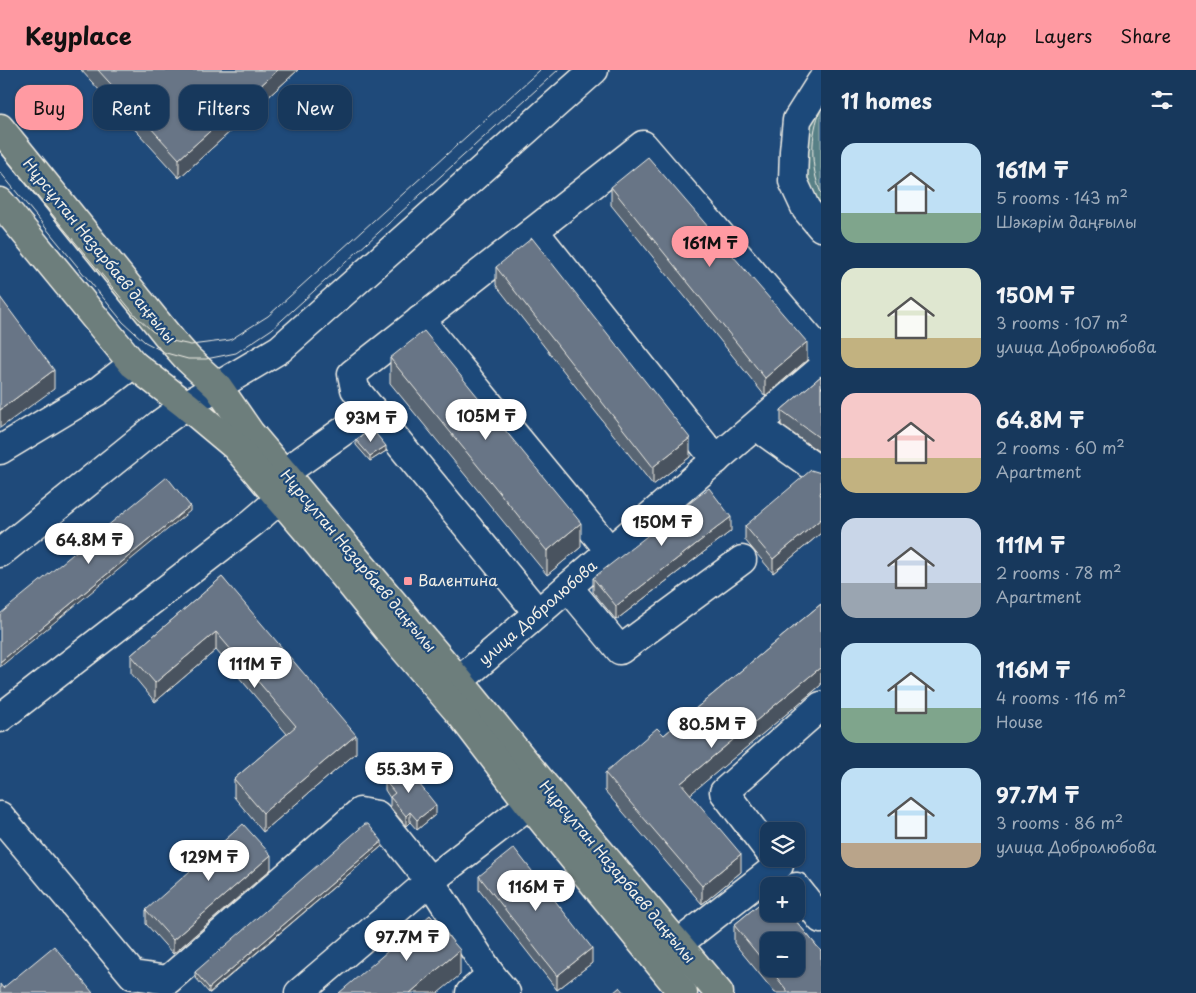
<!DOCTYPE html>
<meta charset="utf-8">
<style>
body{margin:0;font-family:"Playpen Sans",sans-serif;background:#203f62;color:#f1f3f6;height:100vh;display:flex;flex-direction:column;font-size:19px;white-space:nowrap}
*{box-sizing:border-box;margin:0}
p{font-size:16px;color:#9eacbb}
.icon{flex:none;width:28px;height:28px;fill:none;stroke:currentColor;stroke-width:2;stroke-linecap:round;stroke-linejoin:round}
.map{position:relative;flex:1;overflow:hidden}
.sheet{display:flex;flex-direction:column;background:#17385c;width:375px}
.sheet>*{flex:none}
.banner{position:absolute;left:15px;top:15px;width:475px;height:45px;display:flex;gap:10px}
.controls{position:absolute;left:760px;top:752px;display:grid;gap:10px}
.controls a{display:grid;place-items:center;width:45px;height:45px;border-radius:10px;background:#17385c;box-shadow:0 1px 4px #0004,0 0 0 1px #365272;font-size:25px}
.price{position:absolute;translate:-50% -42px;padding:0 11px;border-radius:18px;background:#fff;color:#222;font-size:16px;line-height:32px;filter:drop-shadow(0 1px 2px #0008)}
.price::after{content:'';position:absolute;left:50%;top:30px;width:15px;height:11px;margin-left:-8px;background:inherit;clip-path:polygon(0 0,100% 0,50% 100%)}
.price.active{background:#ff9aa2;color:#111}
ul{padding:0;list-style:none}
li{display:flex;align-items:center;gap:15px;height:125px;padding:0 20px}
li span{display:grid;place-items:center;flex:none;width:140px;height:100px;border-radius:15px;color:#555}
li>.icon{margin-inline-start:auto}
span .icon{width:60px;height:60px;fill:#fffc;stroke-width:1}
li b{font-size:21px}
h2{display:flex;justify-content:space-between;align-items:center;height:60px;padding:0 20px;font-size:21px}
.pill{padding:0 18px;border-radius:15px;background:#17385c;box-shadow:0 1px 4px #0004,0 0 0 1px #365272;font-size:18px;line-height:45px}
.pill.active{background:#ff9aa2;color:#111}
header{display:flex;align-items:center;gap:30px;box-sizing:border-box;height:70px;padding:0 25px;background:#ff9aa2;color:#111}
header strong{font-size:24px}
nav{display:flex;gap:28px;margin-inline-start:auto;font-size:18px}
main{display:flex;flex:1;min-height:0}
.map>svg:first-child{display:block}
.green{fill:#588086;stroke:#a6b8b7}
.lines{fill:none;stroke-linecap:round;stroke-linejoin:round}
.minor-casing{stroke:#f4f1e8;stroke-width:31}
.major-casing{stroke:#f4f1e8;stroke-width:31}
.minor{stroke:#1f4a7a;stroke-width:28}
.major{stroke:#6d7e7c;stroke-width:28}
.tram{stroke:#f4f1e8;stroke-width:1}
.wall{fill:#596573;stroke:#f4f1e8;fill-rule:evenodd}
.shaded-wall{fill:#48525e;stroke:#f4f1e8}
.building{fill:#677586;stroke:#f4f1e8}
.poi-dot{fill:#ff9aa2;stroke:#1f4a7a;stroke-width:2}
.labels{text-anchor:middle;stroke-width:4.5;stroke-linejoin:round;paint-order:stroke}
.street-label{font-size:15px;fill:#f4f1e8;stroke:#1f4a7a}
.poi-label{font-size:15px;fill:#f4f1e8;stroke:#1f4a7a;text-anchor:start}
</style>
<header>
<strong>Keyplace</strong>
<nav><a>Map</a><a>Layers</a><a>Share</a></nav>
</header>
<main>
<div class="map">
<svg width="821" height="923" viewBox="0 0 821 923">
<rect width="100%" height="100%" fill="#1f4a7a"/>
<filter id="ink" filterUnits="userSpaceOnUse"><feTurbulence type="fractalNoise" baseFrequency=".02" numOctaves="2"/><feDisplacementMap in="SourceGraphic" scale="10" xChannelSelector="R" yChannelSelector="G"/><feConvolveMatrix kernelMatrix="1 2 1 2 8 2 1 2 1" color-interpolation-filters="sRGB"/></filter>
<g filter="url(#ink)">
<!-- green -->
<polygon class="green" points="821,29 821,141 810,124 806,92 808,65 814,37"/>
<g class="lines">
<!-- minor casing -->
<g class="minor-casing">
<g id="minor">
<polyline points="821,12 797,50 794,81 793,111 806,139 821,157"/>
<polyline points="534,161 716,390"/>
<polyline points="420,250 610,481"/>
<polyline points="766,363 821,402"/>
<polyline points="0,380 98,321 133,294"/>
<polyline points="284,403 373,340"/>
<polyline points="0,483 160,354 186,335 280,279 594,0"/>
<polyline points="568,517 620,580 742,490"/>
<polyline points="538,543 355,319 352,304 643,75 821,282"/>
<polyline points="459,611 821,299"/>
<polyline points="0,648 252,453 280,429"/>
<polyline points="0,746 133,905 168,910 360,742 377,745 430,811 491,905 470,923"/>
<polyline points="769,781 724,722 821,636"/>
<polyline points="796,817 821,849"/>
<polyline points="678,874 779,795"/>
<polyline points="491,905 506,923"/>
<polyline points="299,923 430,811 548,720"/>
</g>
</g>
<!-- major casing -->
<g class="major-casing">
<g id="major">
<polyline points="0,58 172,271 188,289 218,317 250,363 459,611 548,720 719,923"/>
<polyline points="0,132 133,294 186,335 235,376 315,470 388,560 462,646 530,735 683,923"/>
</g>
</g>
<!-- minor -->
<use href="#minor" class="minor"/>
<!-- major -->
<use href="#major" class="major"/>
<!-- tram -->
<g class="tram">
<path d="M821,39c-11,25 -11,58 0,84"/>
<polyline points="0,81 136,246 152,261 172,271 191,275 230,270 268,246 540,0"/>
<polyline points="0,102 123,252 145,272 166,283 188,289 206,289 236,283 272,259 558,0"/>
</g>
</g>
<!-- wall -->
<g class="wall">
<polygon points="81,0 298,0 179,108"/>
<polygon points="611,117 807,290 765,326 611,135"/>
<polygon points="496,197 690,387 653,415 496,215"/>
<polygon points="390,288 581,477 547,505 390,313"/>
<polygon points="821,306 821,383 781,355 781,340"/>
<polygon points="356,370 386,381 370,391 356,375"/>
<polygon points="820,403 821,403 821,463 773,503 745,470 745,456"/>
<polygon points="731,461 616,550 593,522 593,508"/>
<polygon points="222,507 356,683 263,762 234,727 234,709 287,664 216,580 155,632 131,603 131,585"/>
<polygon points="821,534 821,615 690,724 741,802 702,834 605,721 605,703 664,665"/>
<polygon points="385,711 436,744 417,760 410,752 406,756 390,737 390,728 385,720"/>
<polygon points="382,776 210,923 209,923 195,907 195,902"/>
<polygon points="271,799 173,884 146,854 146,840"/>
<polygon points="479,806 592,893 557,920 479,820"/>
<path d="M769,826v18h21l31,37v42h-46l-41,-50v-18zM769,871h27v28h-27z"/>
</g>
<!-- shaded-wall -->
<g class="shaded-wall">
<polygon points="278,0 298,0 179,108 179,89"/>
<polygon points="807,272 807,290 765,326 765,308"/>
<polygon points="54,300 54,319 0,358 0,340"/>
<polygon points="690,368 690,387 653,415 653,397"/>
<polygon points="386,376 386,381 370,391 370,386"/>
<polygon points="190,436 190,441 0,597 0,592"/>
<polygon points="731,447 731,461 616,550 616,536"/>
<polygon points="821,449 821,463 773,503 773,489"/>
<polygon points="581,453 581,477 547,505 547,481"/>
<polygon points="216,562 216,580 155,632 155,613"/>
<polygon points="821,597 821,615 681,732 681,713"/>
<polygon points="356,665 356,683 263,762 263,743"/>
<polygon points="436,735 436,744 417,760 417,750"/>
<polygon points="410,742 410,752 406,756 406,746"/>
<polygon points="382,771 382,776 209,923 209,918"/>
<polygon points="741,784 741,802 702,834 702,816"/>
<polygon points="271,785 271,799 173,884 173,870"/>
<polygon points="592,878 592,893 557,920 557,906"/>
<polygon points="460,880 460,905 438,923 410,923"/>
</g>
<!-- building -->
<g class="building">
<polygon points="98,0 278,0 179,89"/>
<polygon points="648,87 807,272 765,308 611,117"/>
<polygon points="532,168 690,368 653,397 496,197"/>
<polygon points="0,227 54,300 0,340"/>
<polygon points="424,261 581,453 547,481 390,288"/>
<polygon points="821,306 821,369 781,340"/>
<polygon points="372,359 386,376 370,386 356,370"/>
<polygon points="811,400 821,403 821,421 820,424 821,426 821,449 773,489 745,456"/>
<polygon points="167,407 190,436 0,592 0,544"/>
<polygon points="709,418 731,447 616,536 593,508"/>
<polygon points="222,507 356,665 263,743 234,709 296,656 216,562 155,613 131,585"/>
<polygon points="821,534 821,597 681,713 741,784 702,816 605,703 657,658 664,665"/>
<polygon points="404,695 436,735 417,750 410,742 406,746 390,727 395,723 385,711"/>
<polygon points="243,754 271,785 173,870 146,840"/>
<polygon points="365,754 368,754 382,771 209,918 195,902"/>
<polygon points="514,778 592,878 557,906 479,806"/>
<polygon points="769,826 769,844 790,844 821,881 821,923 789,923 770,899 796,899 796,871 769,871 769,898 734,855"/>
<polygon points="430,845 460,880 410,923 339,923"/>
<polygon points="54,876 93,923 0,923 0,914 3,918"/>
<polygon points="620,917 625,923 613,923"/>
</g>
</g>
<!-- markers -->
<rect class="poi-dot" x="403" y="506" width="10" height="10" rx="2.5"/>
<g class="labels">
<!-- street labels -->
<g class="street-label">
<text transform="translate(99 181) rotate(51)" y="5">Нұрсұлтан Назарбаев даңғылы</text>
<text transform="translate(358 491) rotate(50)" y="5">Нұрсұлтан Назарбаев даңғылы</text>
<text transform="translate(538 543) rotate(-41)" y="5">улица Добролюбова</text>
<text transform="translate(617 802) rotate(50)" y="5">Нұрсұлтан Назарбаев даңғылы</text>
</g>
<!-- poi labels -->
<g class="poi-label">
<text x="418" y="516">Валентина</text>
</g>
</g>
</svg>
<div class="controls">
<a><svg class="icon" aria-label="layers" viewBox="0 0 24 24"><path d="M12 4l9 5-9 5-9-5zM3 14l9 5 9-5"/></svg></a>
<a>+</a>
<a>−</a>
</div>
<b class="price active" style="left:710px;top:198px">161M ₸</b>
<b class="price" style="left:486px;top:371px">105M ₸</b>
<b class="price" style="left:371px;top:373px">93M ₸</b>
<b class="price" style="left:662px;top:477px">150M ₸</b>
<b class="price" style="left:89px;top:495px">64.8M ₸</b>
<b class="price" style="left:255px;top:619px">111M ₸</b>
<b class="price" style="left:712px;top:679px">80.5M ₸</b>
<b class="price" style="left:409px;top:724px">55.3M ₸</b>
<b class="price" style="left:209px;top:812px">129M ₸</b>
<b class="price" style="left:536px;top:842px">116M ₸</b>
<b class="price" style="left:407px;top:892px">97.7M ₸</b>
<div class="banner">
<a class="pill active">Buy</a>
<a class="pill">Rent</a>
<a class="pill">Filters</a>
<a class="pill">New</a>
</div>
</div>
<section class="sheet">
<h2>11 homes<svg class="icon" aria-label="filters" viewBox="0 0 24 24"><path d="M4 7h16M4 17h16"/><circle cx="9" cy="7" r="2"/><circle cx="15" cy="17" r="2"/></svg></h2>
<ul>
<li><span style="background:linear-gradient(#bfe0f5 70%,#7fa58c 0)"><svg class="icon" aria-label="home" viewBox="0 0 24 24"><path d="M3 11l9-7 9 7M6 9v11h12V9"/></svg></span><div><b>161M ₸</b><p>5 rooms · 143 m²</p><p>Шәкәрім даңғылы</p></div></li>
<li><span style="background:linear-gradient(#dfe7d0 70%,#c2b280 0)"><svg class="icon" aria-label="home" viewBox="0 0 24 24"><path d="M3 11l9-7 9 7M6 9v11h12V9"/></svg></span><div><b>150M ₸</b><p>3 rooms · 107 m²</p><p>улица Добролюбова</p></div></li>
<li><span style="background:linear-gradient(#f6c9c9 65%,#c2b280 0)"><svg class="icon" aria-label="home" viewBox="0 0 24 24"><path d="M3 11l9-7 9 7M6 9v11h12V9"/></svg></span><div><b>64.8M ₸</b><p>2 rooms · 60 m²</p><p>Apartment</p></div></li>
<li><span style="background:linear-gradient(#c9d6e8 65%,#9aa5b1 0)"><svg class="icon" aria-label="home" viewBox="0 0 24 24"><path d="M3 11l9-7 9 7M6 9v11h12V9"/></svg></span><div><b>111M ₸</b><p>2 rooms · 78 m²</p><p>Apartment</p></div></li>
<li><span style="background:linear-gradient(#bfe0f5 65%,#7fa58c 0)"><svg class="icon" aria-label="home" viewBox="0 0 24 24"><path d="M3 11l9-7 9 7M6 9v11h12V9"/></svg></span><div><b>116M ₸</b><p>4 rooms · 116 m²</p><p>House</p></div></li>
<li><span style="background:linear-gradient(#bfe0f5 75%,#b9a48a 0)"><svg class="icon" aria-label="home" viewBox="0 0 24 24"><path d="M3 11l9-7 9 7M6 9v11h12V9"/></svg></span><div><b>97.7M ₸</b><p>3 rooms · 86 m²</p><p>улица Добролюбова</p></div></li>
</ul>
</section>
</main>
